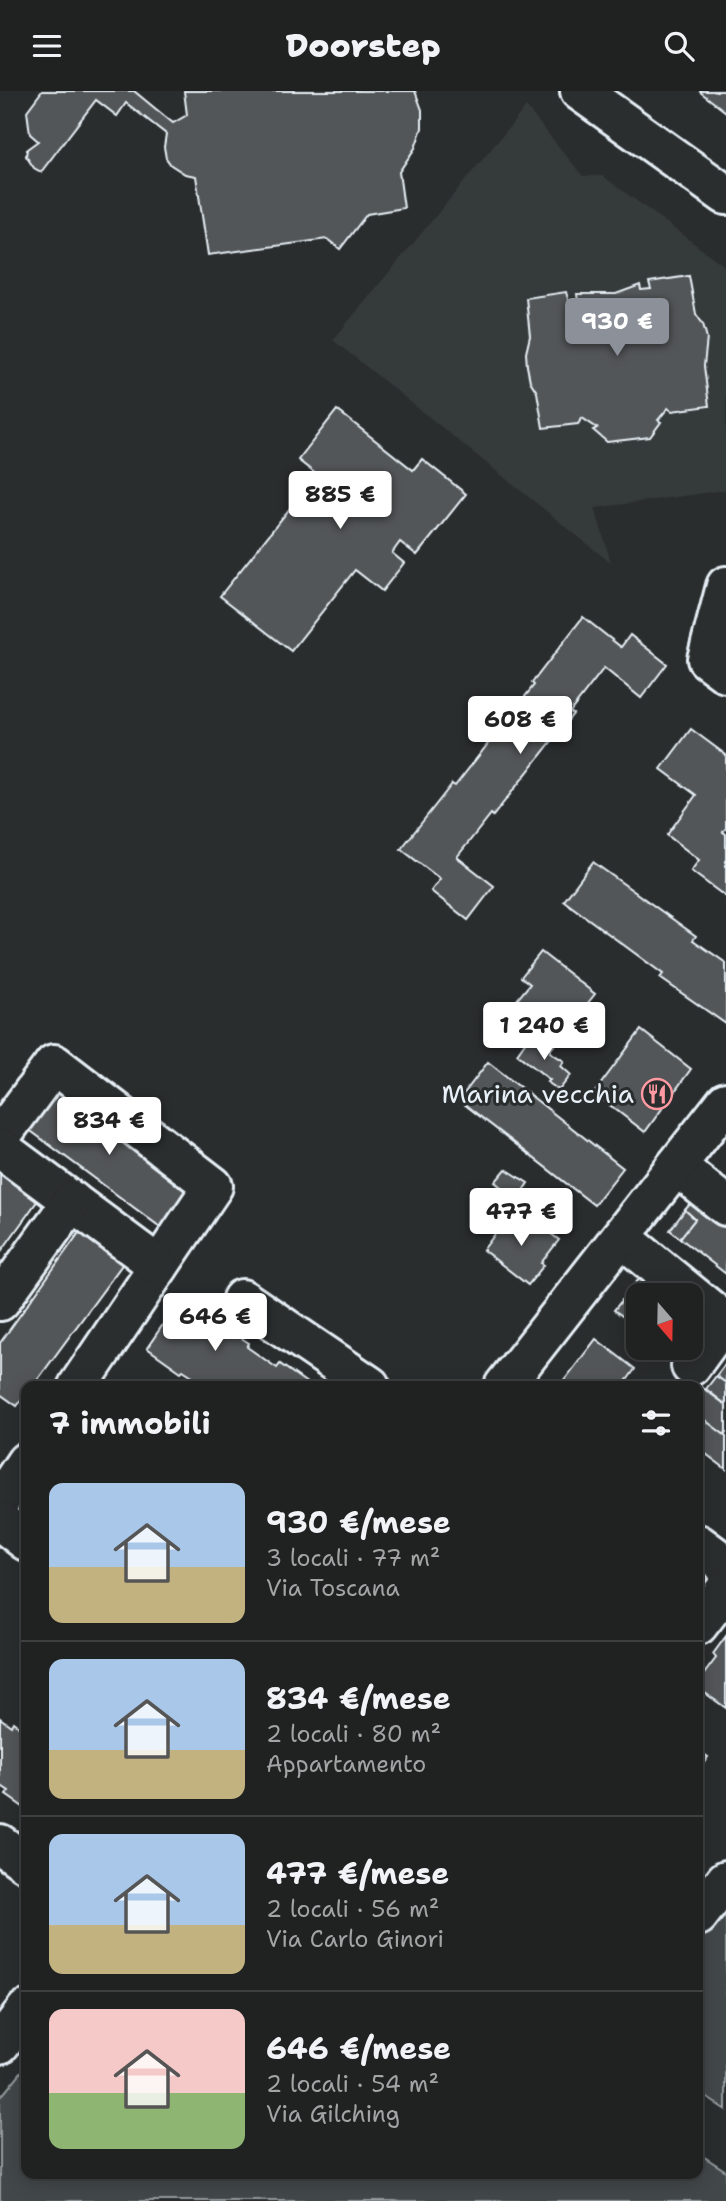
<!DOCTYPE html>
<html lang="it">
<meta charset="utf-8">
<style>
body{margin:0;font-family:"Shantell Sans",sans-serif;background:#2d2f2f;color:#f1f3f6;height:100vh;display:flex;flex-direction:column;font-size:26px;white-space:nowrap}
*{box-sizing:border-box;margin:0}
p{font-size:23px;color:#a2a4a5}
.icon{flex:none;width:38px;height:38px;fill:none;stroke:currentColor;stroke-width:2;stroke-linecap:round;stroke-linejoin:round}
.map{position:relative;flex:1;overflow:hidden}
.side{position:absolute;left:21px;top:1290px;width:682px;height:798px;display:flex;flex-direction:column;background:#202222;border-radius:14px;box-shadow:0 4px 18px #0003,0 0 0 2px #3d3f40}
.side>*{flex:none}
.needle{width:46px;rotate:160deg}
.fabs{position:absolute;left:626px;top:1192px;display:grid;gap:14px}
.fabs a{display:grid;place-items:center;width:77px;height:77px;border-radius:14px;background:#202222;box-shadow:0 4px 18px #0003,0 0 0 2px #3d3f40;font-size:35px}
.price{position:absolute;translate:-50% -60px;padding:0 16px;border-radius:7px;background:#fff;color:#222;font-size:23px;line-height:46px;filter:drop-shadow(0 2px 4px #0008)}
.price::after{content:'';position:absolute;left:50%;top:42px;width:21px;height:16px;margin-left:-10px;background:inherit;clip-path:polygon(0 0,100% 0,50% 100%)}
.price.active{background:#8c9099;color:#fff}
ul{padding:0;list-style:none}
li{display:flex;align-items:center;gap:21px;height:175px;padding:0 28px}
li+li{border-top:2px solid #3d3f40}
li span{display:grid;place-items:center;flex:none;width:196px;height:140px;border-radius:14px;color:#555}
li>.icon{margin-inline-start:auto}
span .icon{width:84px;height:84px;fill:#fffc;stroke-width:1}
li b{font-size:30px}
h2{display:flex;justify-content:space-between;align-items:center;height:84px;padding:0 28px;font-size:30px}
header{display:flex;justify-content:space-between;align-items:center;height:91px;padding:0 28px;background:#202222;font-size:32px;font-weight:800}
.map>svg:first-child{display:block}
.built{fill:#363a3b}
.green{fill:#424648;stroke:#959ca0;stroke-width:2}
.building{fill:#535759;stroke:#e8f1f8;stroke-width:2}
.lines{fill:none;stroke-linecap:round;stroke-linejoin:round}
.minor-casing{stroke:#e8f1f8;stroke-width:44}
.minor{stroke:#2a2d2e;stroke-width:38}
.labels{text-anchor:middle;stroke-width:6;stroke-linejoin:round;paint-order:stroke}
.poi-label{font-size:26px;fill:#e8f1f8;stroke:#2a2d2e;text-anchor:end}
</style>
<header><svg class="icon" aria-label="menu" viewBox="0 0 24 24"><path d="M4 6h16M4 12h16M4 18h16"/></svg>Doorstep<svg class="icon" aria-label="search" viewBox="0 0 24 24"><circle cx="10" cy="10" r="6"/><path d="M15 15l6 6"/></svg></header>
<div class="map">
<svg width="726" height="2110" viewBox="0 0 726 2110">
<rect width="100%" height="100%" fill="#2a2d2e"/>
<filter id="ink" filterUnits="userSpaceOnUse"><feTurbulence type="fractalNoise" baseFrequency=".0143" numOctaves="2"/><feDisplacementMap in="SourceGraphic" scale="14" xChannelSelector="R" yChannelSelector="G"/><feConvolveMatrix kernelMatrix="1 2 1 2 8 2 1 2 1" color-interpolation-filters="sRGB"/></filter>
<g filter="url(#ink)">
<!-- built -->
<polygon class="built" points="526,16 583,85 603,85 726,176 726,399 595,417 611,472 333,249"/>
<!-- green -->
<g class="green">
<polygon points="720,1824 726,1828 726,2019 698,2001 698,1853"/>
<polygon points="26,1975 26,2082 698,2082 698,2062 726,2080 726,2110 0,2110 0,2007"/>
</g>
<!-- building -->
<g class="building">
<polygon points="42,0 134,0 173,32 187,24 184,0 415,0 422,19 422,37 415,57 399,81 404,117 367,123 340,158 327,148 208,164 196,85 185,83 171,74 166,67 164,56 166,43 126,12 117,25 96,9 41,81 34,77 26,65 27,58 38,50 30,43 27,20"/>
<polygon points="701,0 726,0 726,21 700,1"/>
<polygon points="689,185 696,223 703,233 707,247 704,275 709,315 672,320 668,317 658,329 661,331 650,346 607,351 593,339 597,337 582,327 578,333 543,337 537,301 530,290 527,275 526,262 530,245 526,207 566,201 569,212 578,211 577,203 616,203 640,194 641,199 651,198 649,191"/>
<polygon points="337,319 413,379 422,368 466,403 417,464 400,451 392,462 404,472 382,500 355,479 291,560 220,505 307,396 335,418 345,406 298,369"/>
<polygon points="583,526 621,556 630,544 667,573 641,607 604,577 570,621 573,623 493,725 491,723 457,766 494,795 468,829 431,800 440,788 401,758 452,693 455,695 534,594 532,592"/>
<polygon points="691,638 726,664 726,737 723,741 726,743 726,806 691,780 699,769 667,744 696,704 661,678"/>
<polygon points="593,771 696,845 693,849 726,872 726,933 660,887 663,883 564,810"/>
<polygon points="541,861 595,903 551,958 507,921 530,893 521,886"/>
<polygon points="641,939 691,978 645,1041 594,1002"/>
<polygon points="531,943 551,958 550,961 564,970 561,975 571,984 559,999 547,991 550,989 517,963"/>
<polygon points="488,971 623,1077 594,1114 459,1009"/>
<polygon points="51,990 198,1099 167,1141 20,1032"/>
<polygon points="506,1078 528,1092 517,1109 495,1091"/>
<polygon points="0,1081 38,1109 0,1162"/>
<polygon points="700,1101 726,1122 726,1183 680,1147 695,1128 685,1119"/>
<polygon points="685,1119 695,1128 680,1147 670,1139"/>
<polygon points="511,1122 533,1139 538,1133 559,1149 541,1172 544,1174 528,1194 483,1159"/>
<polygon points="81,1139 124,1171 33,1295 26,1295 26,1303 17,1315 0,1303 0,1252"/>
<polygon points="639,1188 659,1204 639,1204 639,1247 634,1243 639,1237 614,1219"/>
<polygon points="179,1210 211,1232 214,1228 226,1237 249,1252 247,1256 277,1277 280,1273 311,1295 208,1295 183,1279 181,1281 147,1257"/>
<polygon points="596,1248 635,1278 628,1288 622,1295 560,1295"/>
<polygon points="653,1256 682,1256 671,1270"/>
<polygon points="726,1272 726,1292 716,1285"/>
<polygon points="716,1285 726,1292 726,1314 706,1298"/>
<polygon points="700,1295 726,1314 726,1341 724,1344 698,1324"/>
<polygon points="698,1324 726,1345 726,1378 698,1357"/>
<polygon points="698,1473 716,1486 698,1511"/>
<polygon points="726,1545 726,1617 698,1597 698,1591 716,1567 713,1563"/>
<polygon points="0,1627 11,1635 13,1631 26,1641 26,1718 6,1704 9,1700 0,1694"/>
<polygon points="698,1659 708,1666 698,1680"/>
</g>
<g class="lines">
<!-- minor casing -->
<g class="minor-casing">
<g id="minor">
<polyline points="580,0 726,104"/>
<polyline points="726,495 707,568 726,582"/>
<polyline points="0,1046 54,973 213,1095 78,1295"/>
<polyline points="0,1057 159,1175"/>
<polyline points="676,1075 726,1115"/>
<polyline points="621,1146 724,1230 691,1275"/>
<polyline points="242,1208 370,1295"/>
<polyline points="0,1210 72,1110"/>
<polyline points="504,1295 726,1011"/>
<polyline points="0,1410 26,1371"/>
<polyline points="0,1430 26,1450"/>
<polyline points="698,1453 721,1470 726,1477"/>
<polyline points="698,1534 726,1498"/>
<polyline points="0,1753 26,1772"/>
<polyline points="698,1825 726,1789"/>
<polyline points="0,1953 26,1919"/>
</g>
</g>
<!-- minor -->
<use href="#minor" class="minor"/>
</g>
</g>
<!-- icons -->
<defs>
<g id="restaurant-ring" transform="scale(1.575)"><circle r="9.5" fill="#2a2d2e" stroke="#ff9aa2" stroke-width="1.5"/><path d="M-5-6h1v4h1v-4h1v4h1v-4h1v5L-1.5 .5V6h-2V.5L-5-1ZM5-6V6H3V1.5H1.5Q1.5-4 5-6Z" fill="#ff9aa2"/></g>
</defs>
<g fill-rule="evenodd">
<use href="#restaurant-ring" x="657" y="1003"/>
</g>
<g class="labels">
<!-- poi labels -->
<g class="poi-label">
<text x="634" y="1012">Marina vecchia</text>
</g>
</g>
</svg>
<div class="fabs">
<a><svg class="needle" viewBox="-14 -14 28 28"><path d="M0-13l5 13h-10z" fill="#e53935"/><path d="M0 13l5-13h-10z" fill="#a2a4a5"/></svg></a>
</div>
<b class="price active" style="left:617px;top:267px">930 €</b>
<b class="price" style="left:340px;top:440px">885 €</b>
<b class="price" style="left:520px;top:665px">608 €</b>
<b class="price" style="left:544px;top:971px">1 240 €</b>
<b class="price" style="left:109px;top:1066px">834 €</b>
<b class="price" style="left:521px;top:1157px">477 €</b>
<b class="price" style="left:215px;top:1262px">646 €</b>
<section class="side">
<h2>7 immobili<svg class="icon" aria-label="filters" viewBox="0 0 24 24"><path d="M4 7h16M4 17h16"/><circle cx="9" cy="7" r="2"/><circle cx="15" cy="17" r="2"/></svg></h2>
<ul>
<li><span style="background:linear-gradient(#a9c7e8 60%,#c2b280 0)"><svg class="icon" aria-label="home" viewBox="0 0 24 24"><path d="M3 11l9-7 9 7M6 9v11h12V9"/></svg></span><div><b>930 €/mese</b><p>3 locali · 77 m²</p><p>Via Toscana</p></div></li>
<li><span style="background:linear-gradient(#a9c7e8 65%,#c2b280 0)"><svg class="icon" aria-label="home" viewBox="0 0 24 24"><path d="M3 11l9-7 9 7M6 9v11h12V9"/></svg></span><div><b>834 €/mese</b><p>2 locali · 80 m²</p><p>Appartamento</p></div></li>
<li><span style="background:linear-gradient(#a9c7e8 65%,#c2b280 0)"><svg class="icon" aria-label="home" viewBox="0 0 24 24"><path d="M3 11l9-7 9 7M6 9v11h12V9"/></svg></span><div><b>477 €/mese</b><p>2 locali · 56 m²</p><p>Via Carlo Ginori</p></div></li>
<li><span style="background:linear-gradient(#f6c9c9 60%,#8fb573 0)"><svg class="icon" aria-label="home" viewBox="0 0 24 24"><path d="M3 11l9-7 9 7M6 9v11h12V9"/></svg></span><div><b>646 €/mese</b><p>2 locali · 54 m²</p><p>Via Gilching</p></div></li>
</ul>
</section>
</div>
